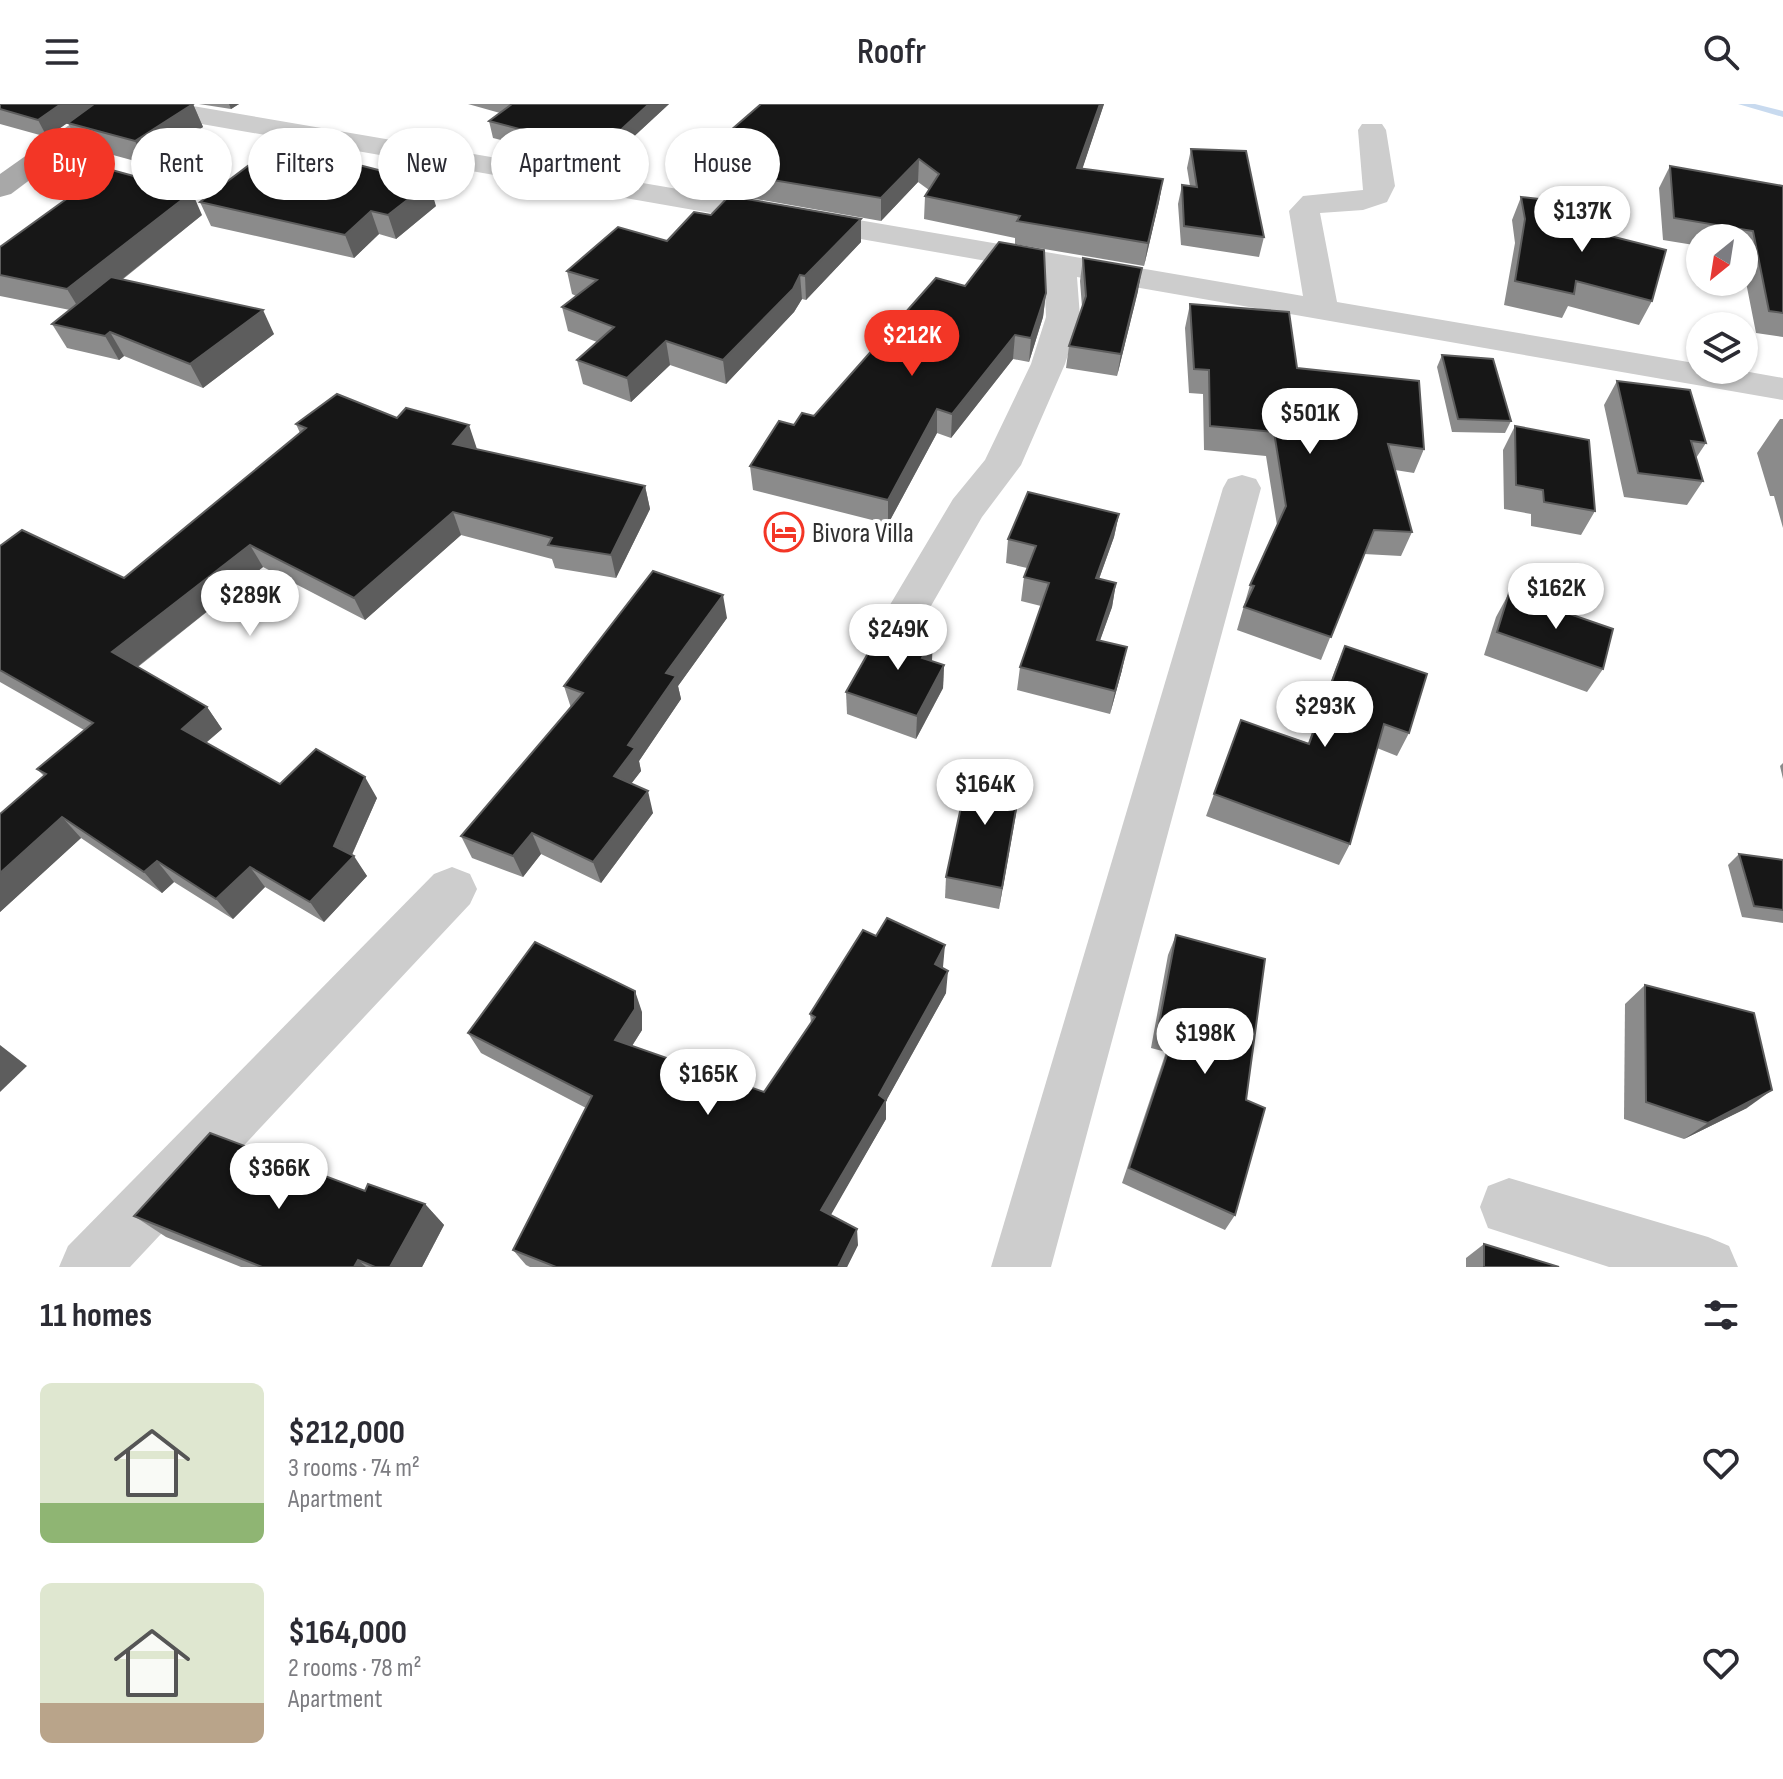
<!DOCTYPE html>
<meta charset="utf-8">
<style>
body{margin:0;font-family:"Sofia Sans Condensed",sans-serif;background:#f7f7f7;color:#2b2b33;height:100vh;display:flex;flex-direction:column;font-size:30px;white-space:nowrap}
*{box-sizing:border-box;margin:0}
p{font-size:26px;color:#7c7c81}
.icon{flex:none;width:44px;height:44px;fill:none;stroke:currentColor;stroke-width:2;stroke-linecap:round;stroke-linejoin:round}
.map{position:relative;height:1163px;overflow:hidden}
.details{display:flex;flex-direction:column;background:#fff;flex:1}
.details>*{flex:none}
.banner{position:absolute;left:24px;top:24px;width:800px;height:72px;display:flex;gap:16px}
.needle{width:52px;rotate:210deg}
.controls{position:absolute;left:1686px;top:120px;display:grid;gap:16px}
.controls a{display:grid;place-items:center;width:72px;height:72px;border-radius:50%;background:#fff;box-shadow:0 2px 6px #0004;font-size:40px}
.price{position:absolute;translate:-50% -68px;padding:0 18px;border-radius:28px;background:#fff;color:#222;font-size:26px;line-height:52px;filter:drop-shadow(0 2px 4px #0008)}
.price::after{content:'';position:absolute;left:50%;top:48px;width:24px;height:18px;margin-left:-12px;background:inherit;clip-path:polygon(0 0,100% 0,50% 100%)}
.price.current{background:#f33626;color:#fff}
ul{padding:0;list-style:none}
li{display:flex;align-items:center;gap:24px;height:200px;padding:0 40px}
li span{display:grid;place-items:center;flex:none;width:224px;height:160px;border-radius:12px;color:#555}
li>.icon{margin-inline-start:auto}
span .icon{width:96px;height:96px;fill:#fffc;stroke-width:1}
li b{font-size:34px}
h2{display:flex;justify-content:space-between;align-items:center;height:96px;padding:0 40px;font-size:34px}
.pill{padding:0 28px;border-radius:36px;background:#fff;box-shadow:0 2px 6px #0004;font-size:28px;line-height:72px}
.pill.current{background:#f33626;color:#fff}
header{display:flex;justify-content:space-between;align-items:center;height:104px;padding:0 40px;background:#fff;font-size:36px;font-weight:600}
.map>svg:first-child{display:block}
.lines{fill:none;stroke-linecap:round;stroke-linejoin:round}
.stream{fill:#c8daef;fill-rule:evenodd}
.minor{fill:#cdcdcd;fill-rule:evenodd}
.major{fill:#a8a8a8;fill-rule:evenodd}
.wall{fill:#8b8b8b}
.shaded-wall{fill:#5d5d5d}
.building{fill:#171717;stroke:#5d5d5d;stroke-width:2}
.labels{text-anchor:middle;stroke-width:8;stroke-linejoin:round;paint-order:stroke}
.poi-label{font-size:28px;fill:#303030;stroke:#fff;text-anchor:start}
</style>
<header><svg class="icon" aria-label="menu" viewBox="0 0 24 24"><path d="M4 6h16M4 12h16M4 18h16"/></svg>Roofr<svg class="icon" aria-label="search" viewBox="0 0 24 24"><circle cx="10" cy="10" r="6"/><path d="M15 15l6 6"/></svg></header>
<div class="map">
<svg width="1783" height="1163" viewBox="0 0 1783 1163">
<rect width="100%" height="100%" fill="#fff"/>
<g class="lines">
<!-- stream -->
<polygon class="stream" points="1738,0 1755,0 1783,7 1783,13"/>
<!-- minor -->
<g class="minor">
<polygon points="119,0 181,0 1303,192 1289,107 1303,92 1363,86 1358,26 1362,20 1382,20 1386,26 1395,82 1387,98 1363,106 1320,109 1337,198 1700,260 1700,266 1738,266 1783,274 1783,296 1077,173 1080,213 1065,260 1021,361 982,413 908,542 893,547 878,542 872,531 953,395 985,356 1031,260 1046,213 1044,167 133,8 123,6"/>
<polygon points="1242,371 1256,375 1261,384 1051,1163 991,1163 1223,384 1228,375"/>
<polygon points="452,763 470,770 477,785 470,800 130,1163 59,1163 68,1142 434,770"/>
<polygon points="1509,1074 1708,1133 1729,1142 1738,1163 1609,1163 1488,1124 1480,1103 1488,1082"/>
</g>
<!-- major -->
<polygon class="major" points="99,0 131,0 11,90 0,93 0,70"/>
</g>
<!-- wall -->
<g class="wall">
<polygon points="0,0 193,0 203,23 146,60 80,42 68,19 86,6 47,33 0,20"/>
<polygon points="199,0 239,0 231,5"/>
<polygon points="468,0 669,0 602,62 493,34 489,17 500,9"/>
<polygon points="1104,0 1082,65 1163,75 1159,98 1144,162 1015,140 1015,134 924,115 925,92 929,86 918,78 881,117 750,94 748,72 755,63 725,55 723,33"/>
<polygon points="1191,45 1264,133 1259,153 1181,141 1178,100 1182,81 1190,82 1187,64"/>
<polygon points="1670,62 1783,82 1783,233 1756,229 1744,168 1744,134 1700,134 1700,142 1663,136 1659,84"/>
<polygon points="1521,93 1578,124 1652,197 1639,221 1568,202 1562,214 1504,201 1515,139 1512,116"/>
<polygon points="200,98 436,102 396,135 379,130 354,154 211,122"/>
<polygon points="202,111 122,176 274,230 203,284 124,252 119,256 67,244 52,220 70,206 0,192 0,143"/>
<polygon points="711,111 861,138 806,196 802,195 794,208 726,280 670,261 631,298 583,280 577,256 597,238 568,227 562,203 576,192 572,190 567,167 667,137"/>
<polygon points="1083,154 1138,187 1117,272 1066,264 1069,242 1082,203 1080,177"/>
<polygon points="1046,189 1043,213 1029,258 1013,255 951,334 937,329 888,420 753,386 750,362 794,321"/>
<polygon points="1190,200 1297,264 1424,345 1414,369 1395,366 1412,428 1401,452 1364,450 1321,556 1237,526 1250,481 1277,421 1266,352 1204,346 1203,290 1189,289 1185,224"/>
<polygon points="1442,251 1511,317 1505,329 1452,328 1437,263"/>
<polygon points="1617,277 1706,339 1696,354 1703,377 1687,401 1624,393 1604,301"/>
<polygon points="1780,315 1783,315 1783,424 1774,392 1770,392 1757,349"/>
<polygon points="296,320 645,382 650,405 616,474 555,464 552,455 461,431 365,516 263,463 138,563 207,603 222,625 206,639 280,680 377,694 352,751 367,772 324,818 265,783 233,815 174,778 162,789 81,734 0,808 0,710 44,672 37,665 84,626 0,578 0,442 124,474 300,329"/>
<polygon points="1515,322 1595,407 1581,431 1531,422 1531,410 1504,405 1503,346"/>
<polygon points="1119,410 1114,433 1099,475 1116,479 1112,503 1100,536 1122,566 1110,610 1017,586 1020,563 1041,502 1021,497 1024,473 1027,464 1006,459 1008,435"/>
<polygon points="1509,489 1603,565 1587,588 1484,551 1496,513"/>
<polygon points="727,514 678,582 681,595 639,657 641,667 631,680 653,709 601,779 541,750 523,773 472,754 461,732 571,604 564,582"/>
<polygon points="1345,542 1409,629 1397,652 1377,644 1350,740 1339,761 1206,712 1241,616 1308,639 1335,566"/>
<polygon points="932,557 944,561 943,584 916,635 847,610 846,588"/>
<polygon points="1783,659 1783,675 1780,662"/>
<polygon points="1022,671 999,805 945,794 946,773"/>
<polygon points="1739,750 1783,756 1783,819 1742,813 1728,761"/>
<polygon points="1176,831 1246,996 1235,1111 1225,1126 1122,1079 1166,948 1151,944 1168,851"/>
<polygon points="943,863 946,889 886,997 886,1015 830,1111 858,1141 847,1163 530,1163 526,1161 513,1146 586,1004 481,949 468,929 642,908 642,926 632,942 764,988 811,919 810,910"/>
<polygon points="1645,881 1747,1004 1684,1035 1624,1015 1625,900"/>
<polygon points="365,1087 425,1100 444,1121 422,1163 241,1163 166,1133 134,1112"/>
<polygon points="1484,1140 1559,1163 1466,1163 1466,1154"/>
</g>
<!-- shaded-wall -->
<g class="shaded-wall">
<polygon points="61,0 95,0 47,33 38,16"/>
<polygon points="193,0 203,23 146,60 135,37"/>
<polygon points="229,0 239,0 231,5"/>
<polygon points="649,0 669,0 602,62 599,46"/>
<polygon points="1100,0 1104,0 1075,87 1077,64"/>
<polygon points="919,55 918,78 881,117 881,94"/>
<polygon points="1163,75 1159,98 1144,162 1148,139"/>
<polygon points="429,79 436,102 396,135 388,111"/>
<polygon points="192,88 202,111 81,208 67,185"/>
<polygon points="371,107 379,130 354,154 345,131"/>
<polygon points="861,115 861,138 806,196 805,172"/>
<polygon points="1142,164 1138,187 1117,272 1121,250"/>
<polygon points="800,171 802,195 794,208 726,280 723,256"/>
<polygon points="1046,189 1043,213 1029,258 1031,234"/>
<polygon points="263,206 274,230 203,284 190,260"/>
<polygon points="110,228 124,252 119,256 105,232"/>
<polygon points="1015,231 1013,255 951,334 952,310"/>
<polygon points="666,237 670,261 631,298 627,274"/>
<polygon points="937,305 937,329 888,420 888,396"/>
<polygon points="469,321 477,345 453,340"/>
<polygon points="645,382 650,405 616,474 611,451"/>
<polygon points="453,408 461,431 365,516 354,494"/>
<polygon points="1119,410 1114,433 1091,497 1096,474"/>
<polygon points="250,441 263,463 128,570 112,548"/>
<polygon points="1116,479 1112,503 1092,559 1097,536"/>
<polygon points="723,491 727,514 678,582 681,595 639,657 641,667 620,694 614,672 628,641 666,569"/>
<polygon points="933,533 932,557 922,554"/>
<polygon points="1127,543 1122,566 1110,610 1115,587"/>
<polygon points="944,561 943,584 916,635 917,612"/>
<polygon points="207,603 222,625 197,646 182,625"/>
<polygon points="1022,671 1019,693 999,805 1002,784"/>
<polygon points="365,673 377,694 349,757 354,752 367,772 324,818 310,798"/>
<polygon points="648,687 653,709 601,779 593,758"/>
<polygon points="62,713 81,734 0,808 0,769"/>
<polygon points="532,729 541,750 523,773 513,752"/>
<polygon points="157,757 174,778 162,789 144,768"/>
<polygon points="250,763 265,783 233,815 216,795"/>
<polygon points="945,841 943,863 933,882 935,860"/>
<polygon points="948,867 946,889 886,997 886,1015 824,1123 821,1106 879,991"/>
<polygon points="635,887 642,908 642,926 623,956 615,936"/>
<polygon points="0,941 27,962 0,988"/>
<polygon points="1772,986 1747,1004 1684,1035 1708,1019"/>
<polygon points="425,1100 444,1121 422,1163 390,1163"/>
<polygon points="857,1125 858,1141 847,1163 838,1163"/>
<polygon points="358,1156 366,1163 354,1163"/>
</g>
<!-- building -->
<g class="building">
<polygon points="0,0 61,0 38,16 0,5"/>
<polygon points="94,0 193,0 135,37 68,19"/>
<polygon points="512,0 649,0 599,46 489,17"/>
<polygon points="761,0 1100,0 1077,64 1163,75 1148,139 1017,117 1020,112 925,92 939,70 919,55 881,94 748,72 771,46 723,33"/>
<polygon points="277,40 429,79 388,111 371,107 345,131 200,98"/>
<polygon points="1191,45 1246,47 1264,133 1184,122 1182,81 1197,83"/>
<polygon points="1670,62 1783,82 1783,209 1769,207 1753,127 1674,114"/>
<polygon points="108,65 192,88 67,185 0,171 0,143"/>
<polygon points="729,92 861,115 805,172 800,171 793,185 723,256 666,237 627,274 577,256 614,223 562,203 597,176 567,167 618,123 667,137 694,108 711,111"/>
<polygon points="1521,93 1574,99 1578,124 1666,146 1652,197 1576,177 1574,190 1515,177 1525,115"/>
<polygon points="999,138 1044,146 1046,189 1031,234 1015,231 952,310 937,305 888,396 750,362 779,317 794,321 802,309 814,312 936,174 965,182"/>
<polygon points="1083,154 1142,164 1121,250 1069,242 1086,192"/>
<polygon points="111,173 263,206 190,260 110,228 105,232 52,220"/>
<polygon points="1190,200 1289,208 1297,264 1419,277 1424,345 1388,340 1412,428 1374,426 1331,533 1244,503 1254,482 1250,481 1286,402 1274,328 1210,322 1209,266 1194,265"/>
<polygon points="1442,251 1493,255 1511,317 1458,315"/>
<polygon points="1617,277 1690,286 1706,339 1691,337 1703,377 1638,369"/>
<polygon points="337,290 397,314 406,304 469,321 453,340 645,382 611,451 548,441 552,434 453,408 354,494 250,441 112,548 207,603 182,625 280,680 316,645 365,673 334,742 354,752 310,798 250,763 216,795 157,757 144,768 62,713 0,769 0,710 46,670 37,665 93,619 0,566 0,442 22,426 124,474 306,324 296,320"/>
<polygon points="1515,322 1589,336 1595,407 1544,398 1543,386 1516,381"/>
<polygon points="1028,388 1119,410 1096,474 1116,479 1097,536 1127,543 1115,587 1020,563 1049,479 1024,473 1036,442 1008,435"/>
<polygon points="653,467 723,491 666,569 676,572 628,641 635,644 614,672 648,687 593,758 532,729 513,752 461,732 583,589 564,582"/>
<polygon points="1509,489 1613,525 1603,565 1497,528"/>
<polygon points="903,523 933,533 922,554 944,561 917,612 846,588 875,537 882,539 890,526"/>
<polygon points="1345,542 1427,570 1409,629 1384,620 1350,740 1214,690 1241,616 1309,640"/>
<polygon points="970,661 1022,671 1002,784 946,773"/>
<polygon points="1739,750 1783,756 1783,806 1754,802"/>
<polygon points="887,814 945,841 935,860 948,867 879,991 886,996 821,1106 857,1125 838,1163 556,1163 513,1146 592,992 468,929 535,838 635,887 635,905 615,936 764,988 815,913 810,910 863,826 876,832"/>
<polygon points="1176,831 1265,855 1246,996 1265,1004 1235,1111 1129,1064 1174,930 1158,925"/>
<polygon points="1645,881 1754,909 1772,986 1708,1019 1646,998"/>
<polygon points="210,1029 365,1087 368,1080 425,1100 390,1163 375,1163 358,1156 354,1163 262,1163 134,1112"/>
<polygon points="1484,1140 1559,1163 1484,1163"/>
</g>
<!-- icons -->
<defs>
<g id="hotel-ring" transform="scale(2)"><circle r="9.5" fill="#fff" stroke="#f33626" stroke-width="1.5"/><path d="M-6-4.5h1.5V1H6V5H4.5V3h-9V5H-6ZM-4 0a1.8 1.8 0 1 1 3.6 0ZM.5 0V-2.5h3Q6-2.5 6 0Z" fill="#f33626"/></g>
</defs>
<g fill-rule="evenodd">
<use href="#hotel-ring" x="784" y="428"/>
</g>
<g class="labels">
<!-- poi labels -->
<g class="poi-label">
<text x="812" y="438">Bivora Villa</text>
</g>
</g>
</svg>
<div class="controls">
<a><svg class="needle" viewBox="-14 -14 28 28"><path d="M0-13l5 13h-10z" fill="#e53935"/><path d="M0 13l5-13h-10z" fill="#7c7c81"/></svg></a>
<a><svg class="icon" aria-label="layers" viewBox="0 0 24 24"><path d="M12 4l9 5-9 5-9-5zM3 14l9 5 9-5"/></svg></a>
</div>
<b class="price" style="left:1582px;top:150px">$137K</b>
<b class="price current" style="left:912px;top:274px">$212K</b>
<b class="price" style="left:1310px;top:352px">$501K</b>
<b class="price" style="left:1556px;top:527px">$162K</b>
<b class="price" style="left:250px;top:534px">$289K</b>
<b class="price" style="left:898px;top:568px">$249K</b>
<b class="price" style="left:1325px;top:645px">$293K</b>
<b class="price" style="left:985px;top:723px">$164K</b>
<b class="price" style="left:1205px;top:972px">$198K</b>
<b class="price" style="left:708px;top:1013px">$165K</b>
<b class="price" style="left:279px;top:1107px">$366K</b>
<div class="banner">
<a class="pill current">Buy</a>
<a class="pill">Rent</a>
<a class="pill">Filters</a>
<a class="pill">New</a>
<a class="pill">Apartment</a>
<a class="pill">House</a>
</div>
</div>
<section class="details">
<h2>11 homes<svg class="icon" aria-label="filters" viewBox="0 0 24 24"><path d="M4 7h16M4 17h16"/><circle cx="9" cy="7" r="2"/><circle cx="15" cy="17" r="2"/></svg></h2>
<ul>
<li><span style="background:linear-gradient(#dfe7d0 75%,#8fb573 0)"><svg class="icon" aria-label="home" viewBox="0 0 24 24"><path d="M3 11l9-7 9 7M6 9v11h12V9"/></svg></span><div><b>$212,000</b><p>3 rooms · 74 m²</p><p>Apartment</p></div><svg class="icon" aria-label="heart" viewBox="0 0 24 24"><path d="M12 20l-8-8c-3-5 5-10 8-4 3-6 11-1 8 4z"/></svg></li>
<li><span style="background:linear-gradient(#dfe7d0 75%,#b9a48a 0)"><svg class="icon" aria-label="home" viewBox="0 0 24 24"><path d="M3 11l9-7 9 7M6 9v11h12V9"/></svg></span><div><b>$164,000</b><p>2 rooms · 78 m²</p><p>Apartment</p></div><svg class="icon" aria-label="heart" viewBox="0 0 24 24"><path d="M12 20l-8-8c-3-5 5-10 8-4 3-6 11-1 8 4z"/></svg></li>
</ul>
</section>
